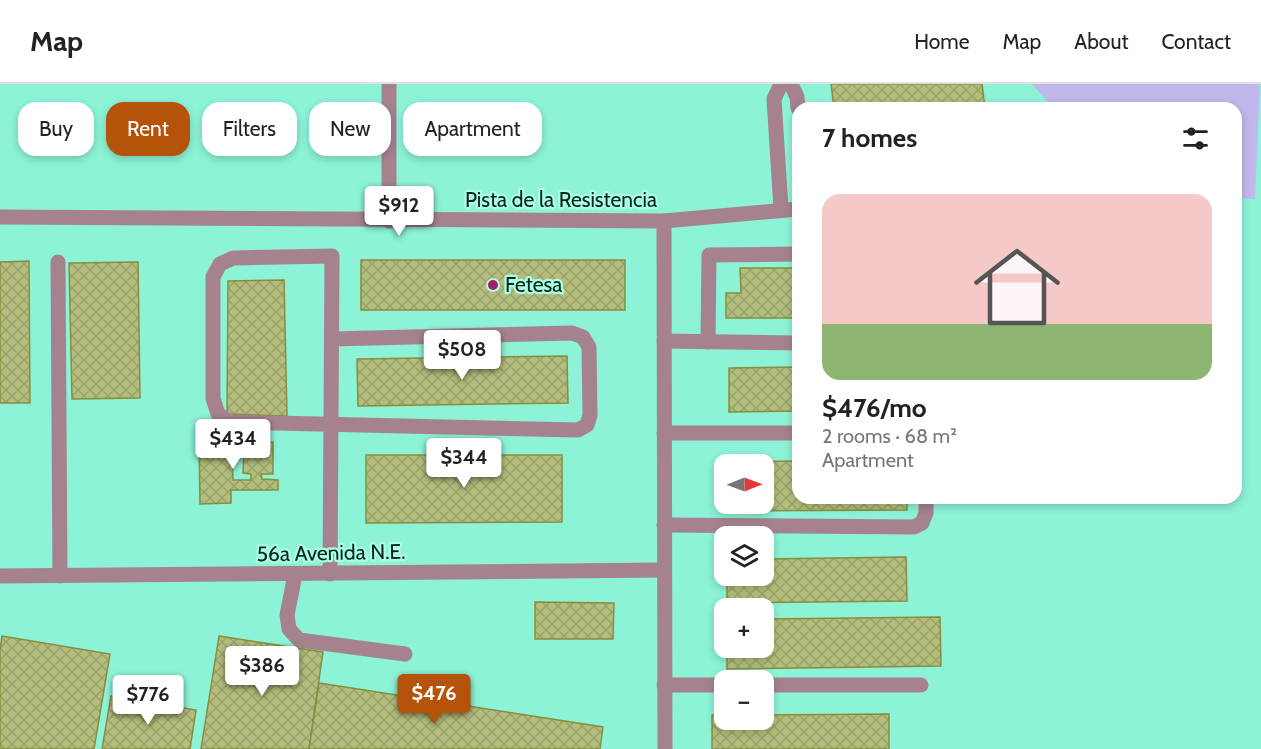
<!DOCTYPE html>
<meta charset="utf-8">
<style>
body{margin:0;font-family:Cabin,sans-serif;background:#f2f2f2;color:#222;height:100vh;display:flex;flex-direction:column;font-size:22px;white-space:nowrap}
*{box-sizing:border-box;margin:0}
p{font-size:20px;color:#767676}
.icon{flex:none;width:33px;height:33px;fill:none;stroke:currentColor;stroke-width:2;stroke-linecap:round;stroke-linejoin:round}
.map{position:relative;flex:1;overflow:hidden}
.side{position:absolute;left:792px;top:18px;width:450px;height:402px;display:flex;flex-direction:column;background:#fff;border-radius:18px;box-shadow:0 3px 9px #0003}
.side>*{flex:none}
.guide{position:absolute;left:18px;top:18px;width:570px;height:54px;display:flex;gap:12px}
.needle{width:39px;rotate:89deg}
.buttons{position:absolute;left:714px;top:370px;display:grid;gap:12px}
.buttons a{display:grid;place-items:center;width:60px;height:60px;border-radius:12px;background:#fff;box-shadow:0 3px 9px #0003;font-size:30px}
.price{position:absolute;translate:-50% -51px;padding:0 14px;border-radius:6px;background:#fff;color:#222;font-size:20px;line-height:39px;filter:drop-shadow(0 2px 3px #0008)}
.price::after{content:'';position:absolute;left:50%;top:36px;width:18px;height:14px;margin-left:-9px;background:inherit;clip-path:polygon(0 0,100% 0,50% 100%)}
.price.active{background:#b45309;color:#fff}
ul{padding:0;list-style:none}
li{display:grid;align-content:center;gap:12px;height:318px;padding:0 30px}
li+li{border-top:2px solid #e0e0e0}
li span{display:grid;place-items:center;height:186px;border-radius:18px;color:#555}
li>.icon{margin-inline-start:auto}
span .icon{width:108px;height:108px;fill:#fffc;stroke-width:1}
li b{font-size:26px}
h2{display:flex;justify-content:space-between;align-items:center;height:72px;padding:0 30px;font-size:26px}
.tag{padding:0 21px;border-radius:18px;background:#fff;box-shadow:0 3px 9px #0003;font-size:21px;line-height:54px}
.tag.active{background:#b45309;color:#fff}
header{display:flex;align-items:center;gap:36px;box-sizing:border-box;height:84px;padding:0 30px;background:#fff;border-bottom:2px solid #e0e0e0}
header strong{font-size:28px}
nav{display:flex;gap:33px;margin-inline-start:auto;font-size:21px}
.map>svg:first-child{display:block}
.pitch{fill:#c2b7ec}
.building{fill:url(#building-cross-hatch);stroke:#868e3e;stroke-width:1.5}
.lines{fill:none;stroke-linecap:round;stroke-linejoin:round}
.minor{stroke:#a6828f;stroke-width:15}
.poi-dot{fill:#a61e66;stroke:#adfce5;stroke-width:2}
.labels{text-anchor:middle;stroke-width:4.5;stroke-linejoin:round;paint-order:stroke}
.street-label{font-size:21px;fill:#05271f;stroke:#adfce5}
.poi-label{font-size:21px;fill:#05271f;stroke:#adfce5;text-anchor:start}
</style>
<header>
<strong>Map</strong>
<nav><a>Home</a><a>Map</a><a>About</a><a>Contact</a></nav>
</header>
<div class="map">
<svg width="1261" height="665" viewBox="0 0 1261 665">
<defs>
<pattern id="building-cross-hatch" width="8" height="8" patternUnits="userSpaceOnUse" patternTransform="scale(1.5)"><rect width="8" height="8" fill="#b4bd7c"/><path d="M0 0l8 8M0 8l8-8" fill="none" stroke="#99a26b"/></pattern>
</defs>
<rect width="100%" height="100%" fill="#8cf3d7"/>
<!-- pitch -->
<polygon class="pitch" points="1032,0 1260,0 1255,115 1236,114 1236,24 1053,24"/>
<!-- building -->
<g class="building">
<polygon points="831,0 982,0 985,24 834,24"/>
<rect x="361" y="176" width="264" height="50"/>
<polygon points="29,177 30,319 0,319 0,178"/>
<polygon points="138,178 140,314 72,315 69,179"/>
<polygon points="740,184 798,184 798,234 726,234 726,209 741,209"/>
<polygon points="284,196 287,332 227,330 228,197"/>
<polygon points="567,272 568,319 358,322 357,275"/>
<polygon points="798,283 798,327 729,328 729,284"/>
<polygon points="199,356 232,357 233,396 251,396 251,390 243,389 244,360 273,358 273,390 261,390 262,395 278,396 278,406 231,406 231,419 200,420"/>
<polygon points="366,371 562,371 562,438 366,439"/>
<polygon points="798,377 798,414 907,414 907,426 728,427 728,420 764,420 764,381 728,381 728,378"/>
<polygon points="906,473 907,517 727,519 727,492 764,492 764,475"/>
<polygon points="535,518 614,519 613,555 535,555"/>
<polygon points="940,533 941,582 727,585 727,564 764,564 764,535"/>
<polygon points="2,552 110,570 94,665 0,665 0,566"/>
<polygon points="219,552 323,568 309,665 201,665"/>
<polygon points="319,599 603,643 600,665 309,665"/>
<polygon points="111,612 196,626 190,665 102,665"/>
<polygon points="889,630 889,665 712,665 712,631 724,631 724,636 764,636 764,631"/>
</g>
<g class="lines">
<!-- minor -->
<g class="minor">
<polyline points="791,0 797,13 798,24"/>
<polyline points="781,125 774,15 781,0"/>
<polyline points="0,133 664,137 798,125"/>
<polyline points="389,137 389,0"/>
<polyline points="664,137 665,665"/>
<polyline points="58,178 60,492"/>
<polyline points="664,257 798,259"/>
<polyline points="708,258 709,171 798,170"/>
<polyline points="664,349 798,349"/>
<polyline points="664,441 914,443 922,439 926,429 926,414"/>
<path d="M330,490c1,-106 2,-212 2,-318l-99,2 -13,6 -7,13v121l5,16 12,8 348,8 9,-5 3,-10 -1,-68 -6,-10 -11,-4 -240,6"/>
<polyline points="295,491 287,531 289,545 299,556 405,570"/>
<polyline points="0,492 663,486"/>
<polyline points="664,601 724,601"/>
<polyline points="764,601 921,601"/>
</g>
</g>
<!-- markers -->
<circle class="poi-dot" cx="493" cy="201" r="6"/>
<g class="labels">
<!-- street labels -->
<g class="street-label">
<text x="561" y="123">Pista de la Resistencia</text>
<text transform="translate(331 469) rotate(-1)" y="7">56a Avenida N.E.</text>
</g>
<!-- poi labels -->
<g class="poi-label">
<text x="505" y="208">Fetesa</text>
</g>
</g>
</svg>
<div class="buttons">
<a><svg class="needle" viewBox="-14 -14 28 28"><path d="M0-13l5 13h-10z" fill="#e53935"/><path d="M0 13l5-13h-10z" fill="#767676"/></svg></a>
<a><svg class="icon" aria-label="layers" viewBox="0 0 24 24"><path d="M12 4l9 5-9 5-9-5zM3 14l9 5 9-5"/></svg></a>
<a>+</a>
<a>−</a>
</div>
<b class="price" style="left:399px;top:153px">$912</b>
<b class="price" style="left:462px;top:297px">$508</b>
<b class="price" style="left:233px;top:386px">$434</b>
<b class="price" style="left:464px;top:405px">$344</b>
<b class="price" style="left:262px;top:613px">$386</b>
<b class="price active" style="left:434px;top:641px">$476</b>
<b class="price" style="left:148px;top:642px">$776</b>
<div class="guide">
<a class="tag">Buy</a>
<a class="tag active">Rent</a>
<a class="tag">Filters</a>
<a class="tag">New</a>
<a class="tag">Apartment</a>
</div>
<section class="side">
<h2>7 homes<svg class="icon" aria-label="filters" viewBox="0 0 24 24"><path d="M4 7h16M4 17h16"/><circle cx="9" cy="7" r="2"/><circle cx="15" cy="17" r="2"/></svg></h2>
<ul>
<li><span style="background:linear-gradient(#f6c9c9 70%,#8fb573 0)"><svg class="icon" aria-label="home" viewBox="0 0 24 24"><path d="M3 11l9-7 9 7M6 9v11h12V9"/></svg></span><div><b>$476/mo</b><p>2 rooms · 68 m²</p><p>Apartment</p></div></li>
</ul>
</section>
</div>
